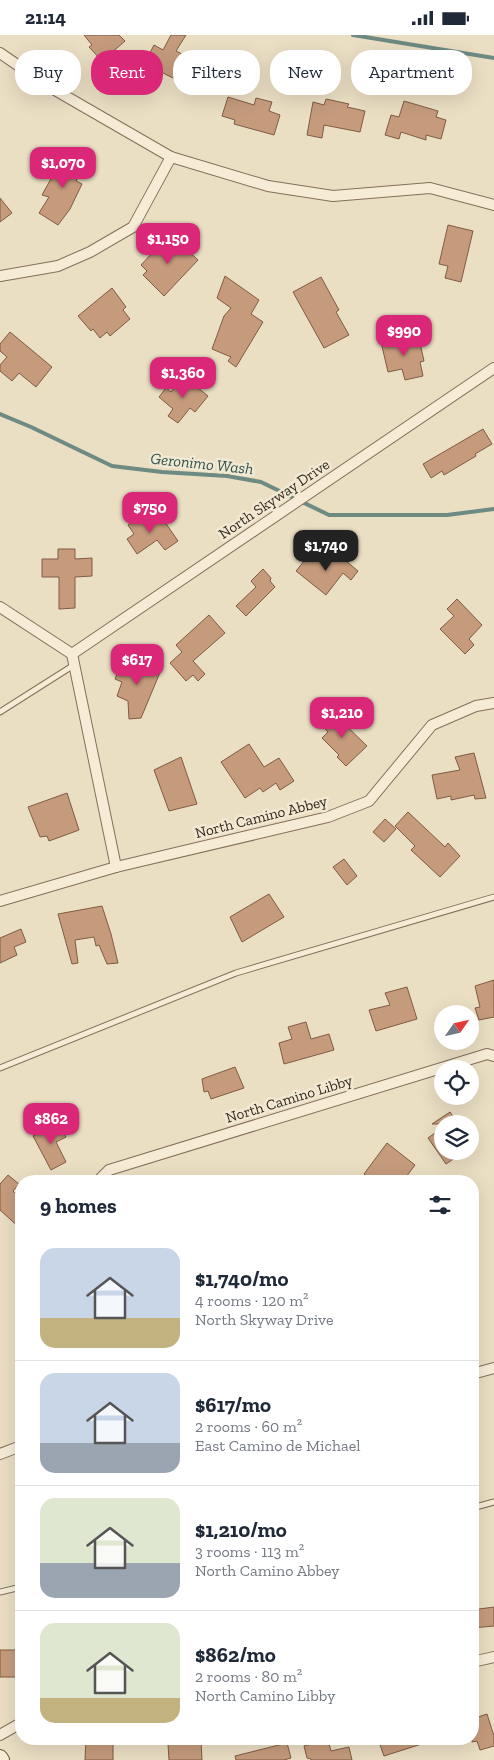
<!DOCTYPE html>
<meta charset="utf-8">
<style>
body{margin:0;font-family:"Zilla Slab",serif;background:#f6f6f7;color:#1f2937;height:100vh;display:flex;flex-direction:column;font-size:19px;white-space:nowrap}
*{box-sizing:border-box;margin:0}
p{font-size:16px;color:#747a83}
.icon{flex:none;width:28px;height:28px;fill:none;stroke:currentColor;stroke-width:2;stroke-linecap:round;stroke-linejoin:round}
.map{position:relative;flex:1;overflow:hidden}
.drawer{position:absolute;left:15px;top:1140px;width:464px;height:570px;display:flex;flex-direction:column;background:#fff;border-radius:20px;box-shadow:0 5px 20px #0002}
.drawer>*{flex:none}
.top-card{position:absolute;left:15px;top:15px;width:465px;height:45px;display:flex;gap:10px}
.needle{width:32px;rotate:56deg}
.fabs{position:absolute;left:434px;top:970px;display:grid;gap:10px}
.fabs a{display:grid;place-items:center;width:45px;height:45px;border-radius:50%;background:#fff;box-shadow:0 5px 20px #0002;font-size:25px}
.price{position:absolute;translate:-50% -42px;padding:0 11px;border-radius:10px;background:#db2777;color:#fff;font-size:16px;line-height:32px;filter:drop-shadow(0 1px 2px #0008)}
.price::after{content:'';position:absolute;left:50%;top:30px;width:15px;height:11px;margin-left:-8px;background:inherit;clip-path:polygon(0 0,100% 0,50% 100%)}
.price.active{background:#222;color:#fff}
ul{padding:0;list-style:none}
li{display:flex;align-items:center;gap:15px;height:125px;padding:0 25px}
li+li{border-top:1px solid #e0e1e3}
li span{display:grid;place-items:center;flex:none;width:140px;height:100px;border-radius:15px;color:#555}
li>.icon{margin-inline-start:auto}
span .icon{width:60px;height:60px;fill:#fffc;stroke-width:1}
li b{font-size:21px}
h2{display:flex;justify-content:space-between;align-items:center;height:60px;padding:0 25px;font-size:21px}
.pill{padding:0 18px;border-radius:20px;background:#fff;box-shadow:0 5px 20px #0002;font-size:18px;line-height:45px}
.pill.active{background:#db2777;color:#fff}
.status{display:flex;justify-content:space-between;align-items:center;height:35px;padding:0 25px;background:#fff;direction:ltr}
.status svg{height:14px;fill:currentColor}
.map>svg:first-child{display:block}
.lines{fill:none;stroke-linecap:round;stroke-linejoin:round}
.stream{stroke:#6d8a83;stroke-width:4}
.building{fill:#c59b7c;stroke:#805b43}
.lane-casing{stroke:#83705b;stroke-width:7}
.street-casing{stroke:#83705b;stroke-width:12}
.secondary-casing{stroke:#64523f;stroke-width:16}
.lane{stroke:#f6ecd6;stroke-width:5}
.street{stroke:#f6ecd6;stroke-width:10}
.secondary{stroke:#f6ecd6;stroke-width:14}
.labels{text-anchor:middle;stroke-width:5;stroke-linejoin:round;paint-order:stroke}
.street-label{font-size:15px;fill:#34291e;stroke:#f2e9d2}
.water-label{font-size:16px;font-style:italic;fill:#2f5250;stroke:#f2e9d2}
</style>
<div class="status"><b>21:14</b><svg viewBox="0 0 49 12"><path d="M0 12V9h3v3zM5 12V6h3v6zM10 12V3h3v9zM15 12V0h3v12zM26 1h20v11H26zM47 4h2v5h-2z"/></svg></div>
<div class="map">
<svg width="494" height="1725" viewBox="0 0 494 1725">
<rect width="100%" height="100%" fill="#eadec3"/>
<g class="lines">
<!-- stream -->
<g class="stream">
<polyline points="353,0 494,23"/>
<polyline points="0,379 31,392 112,431 162,437 227,441 261,447 329,480 447,480 494,474"/>
</g>
</g>
<!-- building -->
<g class="building">
<polygon points="84,0 119,0 125,6 102,26 89,12 92,10"/>
<polygon points="171,0 186,0 176,16 192,24 189,31 201,37 193,53 157,35 151,46 139,39 154,10 163,15"/>
<polygon points="228,62 254,70 256,63 272,67 269,76 280,80 274,100 234,89 235,85 222,81"/>
<polygon points="326,64 349,69 347,72 365,76 360,97 324,90 322,103 307,100 313,67 324,70"/>
<polygon points="404,66 438,76 436,82 446,85 441,104 426,100 426,105 401,97 399,104 385,100 391,80 399,82"/>
<polygon points="72,116 88,125 76,146 82,149 70,174 58,190 39,178 49,162 42,160 58,131 63,134"/>
<polygon points="0,163 12,178 0,187"/>
<polygon points="448,190 473,196 461,247 445,243 448,231 439,229"/>
<polygon points="170,199 198,225 164,261 143,240 147,236 141,230"/>
<polygon points="225,241 259,265 251,279 263,287 236,332 228,326 231,322 212,314 224,281 231,273 217,263"/>
<polygon points="321,242 339,275 336,277 349,300 324,313 293,257"/>
<polygon points="112,253 126,272 123,275 130,284 110,301 107,297 100,303 93,294 91,296 78,281"/>
<polygon points="10,297 52,332 36,352 19,338 12,346 0,336 0,330 7,322 0,316 0,309"/>
<polygon points="411,301 413,310 420,308 424,326 420,327 423,341 405,345 402,334 388,337 381,307"/>
<polygon points="183,341 208,361 195,377 190,373 178,388 168,381 173,374 159,362 166,353 171,357"/>
<polygon points="483,394 492,409 475,419 476,421 444,440 442,436 431,443 423,429"/>
<polygon points="145,478 150,487 160,480 178,506 165,515 157,505 137,519 127,504 134,499 128,490"/>
<polygon points="58,514 75,514 75,524 92,523 92,541 75,542 75,573 59,574 59,542 42,542 42,524 58,524"/>
<polygon points="335,517 358,536 351,545 343,538 326,560 296,536 310,519 324,531"/>
<polygon points="263,534 271,543 270,546 275,552 246,581 236,571 256,552 251,546"/>
<polygon points="457,564 482,590 469,604 474,610 465,619 440,594 454,581 447,574"/>
<polygon points="209,580 225,598 193,626 205,639 198,646 193,640 186,646 170,628 182,617 176,610"/>
<polygon points="138,624 161,635 141,683 129,684 128,666 117,661 122,647 115,644 121,629 133,635"/>
<polygon points="332,677 367,711 346,731 337,722 339,720 322,703 328,697 320,688"/>
<polygon points="249,709 264,732 279,723 294,746 280,755 276,748 263,757 260,753 245,763 221,727"/>
<polygon points="474,718 486,763 475,764 474,760 451,765 451,761 437,764 432,740 460,735 455,722"/>
<polygon points="181,722 197,769 169,776 154,735"/>
<polygon points="67,758 79,795 49,806 47,801 40,802 28,772"/>
<polygon points="408,777 445,812 448,808 460,821 440,842 411,815 415,811 395,791"/>
<polygon points="385,784 396,794 384,807 373,797"/>
<polygon points="344,824 357,841 347,850 333,832"/>
<polygon points="269,859 284,882 242,907 230,882"/>
<polygon points="102,871 111,899 118,928 107,929 99,910 96,911 94,902 75,905 78,928 72,929 58,879"/>
<polygon points="21,894 26,907 14,912 17,920 0,928 0,903"/>
<polygon points="494,945 494,982 479,985 475,973 480,972 475,951"/>
<polygon points="407,952 417,984 376,996 369,975 390,970 385,958"/>
<polygon points="306,987 311,1004 329,999 334,1015 284,1029 279,1008 292,1004 288,992"/>
<polygon points="235,1032 244,1053 211,1064 208,1056 204,1057 202,1044"/>
<polygon points="450,1077 458,1089 432,1089"/>
<polygon points="59,1087 66,1102 56,1107 66,1127 51,1135 33,1101"/>
<polygon points="442,1093 442,1116 465,1116 446,1129 428,1103"/>
<polygon points="387,1108 415,1130 403,1146 373,1146 364,1139"/>
<polygon points="8,1140 19,1149 13,1156 21,1164 21,1194 0,1175 0,1149"/>
<polygon points="494,1572 494,1591 472,1593 472,1575"/>
<rect x="0" y="1615" width="21" height="27"/>
<polygon points="487,1679 494,1701 494,1711 480,1715 477,1706 472,1707 472,1684"/>
<polygon points="86,1704 113,1704 113,1725 85,1725"/>
<polygon points="378,1704 431,1704 431,1706 384,1721"/>
<polygon points="328,1705 331,1716 349,1712 352,1725 311,1725 311,1724 307,1723 304,1711"/>
<polygon points="201,1706 202,1725 169,1725 168,1709"/>
<polygon points="287,1708 291,1723 284,1725 236,1725 235,1721"/>
</g>
<g class="lines">
<!-- lane casing -->
<g class="lane-casing">
<g id="lane">
<polyline points="0,677 74,630"/>
<polyline points="0,1033 236,938 494,862"/>
<polyline points="472,1473 494,1467"/>
<polyline points="0,1557 21,1552"/>
</g>
</g>
<!-- street casing -->
<g class="street-casing">
<g id="street">
<polyline points="0,18 48,51 171,122 268,151 333,161 430,153 494,170"/>
<polyline points="0,241 58,231 90,217 133,192 171,122"/>
<polyline points="0,572 72,619"/>
<polyline points="72,619 494,333"/>
<polyline points="72,619 116,832"/>
<polyline points="0,866 116,832 328,782 369,766 432,690 476,671 494,668"/>
<polyline points="98,1146 109,1135 487,1019 494,1021"/>
<polyline points="472,1339 494,1333"/>
<polyline points="0,1419 21,1411"/>
<polyline points="472,1627 494,1622"/>
<polyline points="0,1700 21,1688"/>
</g>
</g>
<!-- secondary casing -->
<g class="secondary-casing">
<polyline id="secondary" points="0,1722 2,1725"/>
</g>
<!-- lane -->
<use href="#lane" class="lane"/>
<!-- street -->
<use href="#street" class="street"/>
<!-- secondary -->
<use href="#secondary" class="secondary"/>
</g>
<g class="labels">
<!-- street labels -->
<g class="street-label">
<text transform="translate(274 464) rotate(-34)" y="5">North Skyway Drive</text>
<text transform="translate(261 782) rotate(-14)" y="5">North Camino Abbey</text>
<text transform="translate(289 1064) rotate(-17)" y="5">North Camino Libby</text>
</g>
<!-- water labels -->
<g class="water-label">
<text transform="translate(202 428) rotate(6)" y="6">Geronimo Wash</text>
</g>
</g>
</svg>
<div class="fabs">
<a><svg class="needle" viewBox="-14 -14 28 28"><path d="M0-13l5 13h-10z" fill="#e53935"/><path d="M0 13l5-13h-10z" fill="#747a83"/></svg></a>
<a><svg class="icon" aria-label="locate" viewBox="0 0 24 24"><circle cx="12" cy="12" r="6"/><path d="M12 2v4M12 18v4M2 12h4M18 12h4"/></svg></a>
<a><svg class="icon" aria-label="layers" viewBox="0 0 24 24"><path d="M12 4l9 5-9 5-9-5zM3 14l9 5 9-5"/></svg></a>
</div>
<b class="price" style="left:63px;top:154px">$1,070</b>
<b class="price" style="left:168px;top:230px">$1,150</b>
<b class="price" style="left:404px;top:322px">$990</b>
<b class="price" style="left:183px;top:364px">$1,360</b>
<b class="price" style="left:150px;top:499px">$750</b>
<b class="price active" style="left:326px;top:537px">$1,740</b>
<b class="price" style="left:137px;top:651px">$617</b>
<b class="price" style="left:342px;top:704px">$1,210</b>
<b class="price" style="left:51px;top:1110px">$862</b>
<div class="top-card">
<a class="pill">Buy</a>
<a class="pill active">Rent</a>
<a class="pill">Filters</a>
<a class="pill">New</a>
<a class="pill">Apartment</a>
</div>
<section class="drawer">
<h2>9 homes<svg class="icon" aria-label="filters" viewBox="0 0 24 24"><path d="M4 7h16M4 17h16"/><circle cx="9" cy="7" r="2"/><circle cx="15" cy="17" r="2"/></svg></h2>
<ul>
<li><span style="background:linear-gradient(#c9d6e8 70%,#c2b280 0)"><svg class="icon" aria-label="home" viewBox="0 0 24 24"><path d="M3 11l9-7 9 7M6 9v11h12V9"/></svg></span><div><b>$1,740/mo</b><p>4 rooms · 120 m²</p><p>North Skyway Drive</p></div></li>
<li><span style="background:linear-gradient(#c9d6e8 70%,#9aa5b1 0)"><svg class="icon" aria-label="home" viewBox="0 0 24 24"><path d="M3 11l9-7 9 7M6 9v11h12V9"/></svg></span><div><b>$617/mo</b><p>2 rooms · 60 m²</p><p>East Camino de Michael</p></div></li>
<li><span style="background:linear-gradient(#dfe7d0 65%,#9aa5b1 0)"><svg class="icon" aria-label="home" viewBox="0 0 24 24"><path d="M3 11l9-7 9 7M6 9v11h12V9"/></svg></span><div><b>$1,210/mo</b><p>3 rooms · 113 m²</p><p>North Camino Abbey</p></div></li>
<li><span style="background:linear-gradient(#dfe7d0 75%,#c2b280 0)"><svg class="icon" aria-label="home" viewBox="0 0 24 24"><path d="M3 11l9-7 9 7M6 9v11h12V9"/></svg></span><div><b>$862/mo</b><p>2 rooms · 80 m²</p><p>North Camino Libby</p></div></li>
</ul>
</section>
</div>
